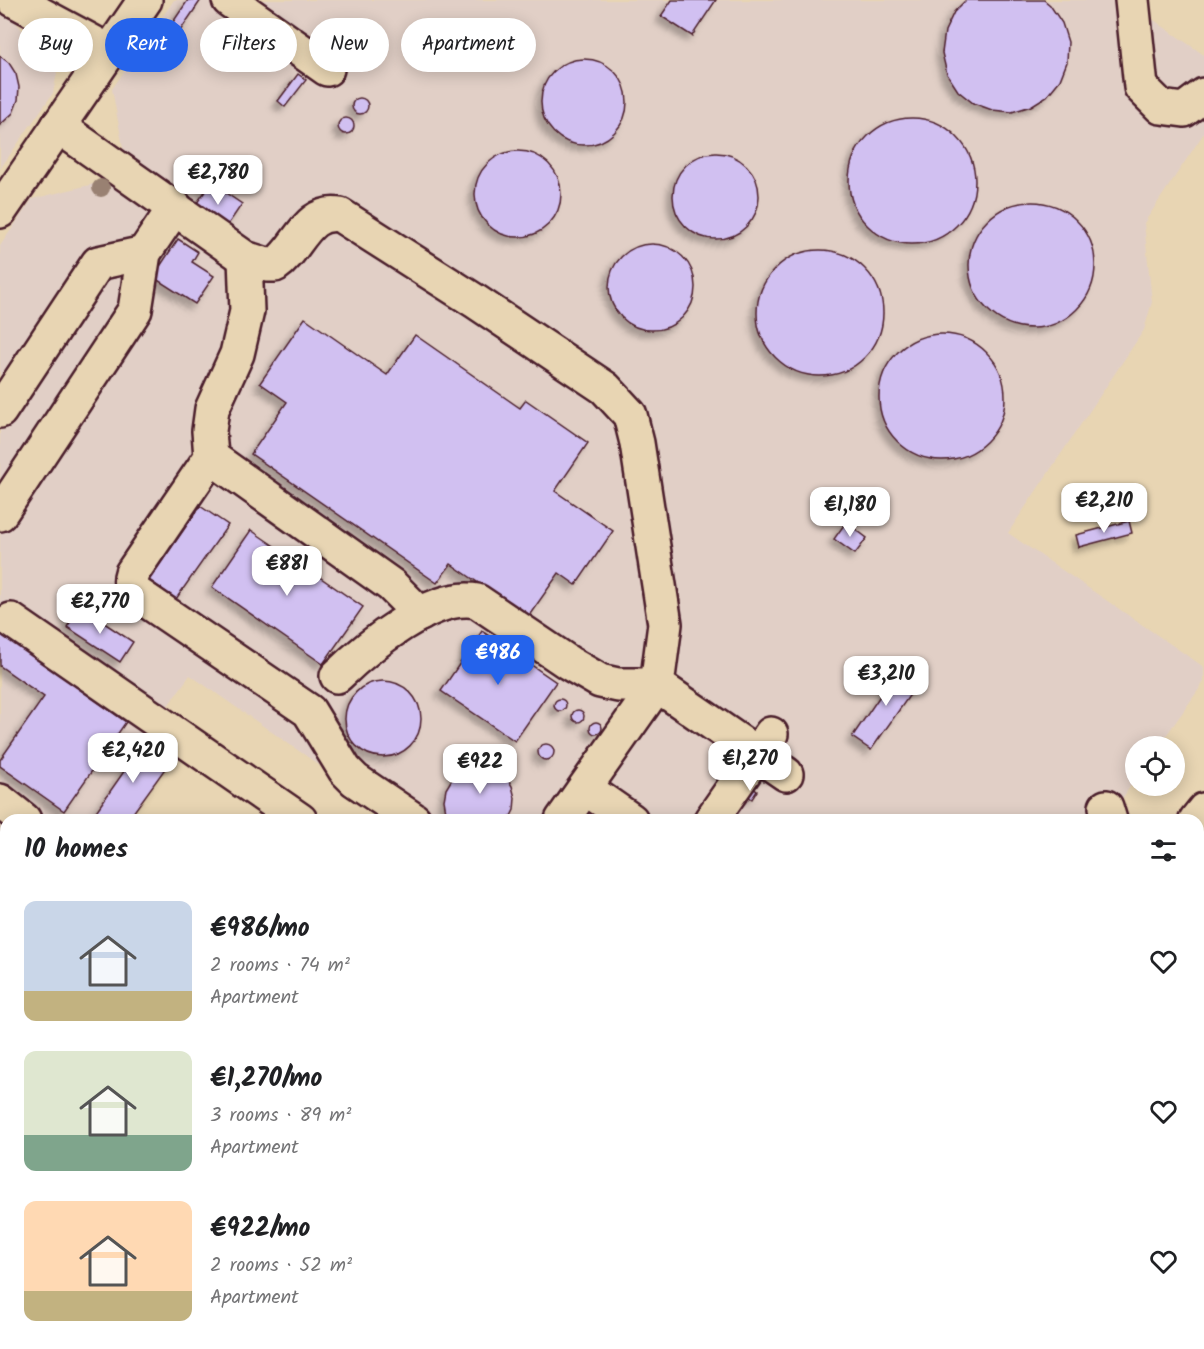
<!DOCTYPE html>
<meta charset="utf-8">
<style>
body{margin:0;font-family:Kalam,sans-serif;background:#f2f2f2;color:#202124;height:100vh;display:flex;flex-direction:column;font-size:22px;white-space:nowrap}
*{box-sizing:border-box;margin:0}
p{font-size:20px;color:#757577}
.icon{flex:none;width:33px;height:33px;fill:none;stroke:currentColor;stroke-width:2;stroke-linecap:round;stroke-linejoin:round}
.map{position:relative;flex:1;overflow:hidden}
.sheet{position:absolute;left:0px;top:814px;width:1204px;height:536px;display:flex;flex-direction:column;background:#fff;border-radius:18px 18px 0 0;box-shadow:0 3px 15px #0003}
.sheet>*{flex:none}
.banner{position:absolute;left:18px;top:18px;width:600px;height:54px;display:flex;gap:12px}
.tools{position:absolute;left:1125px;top:736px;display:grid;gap:12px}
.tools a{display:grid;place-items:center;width:60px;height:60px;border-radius:50%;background:#fff;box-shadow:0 3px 15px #0003;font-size:30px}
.price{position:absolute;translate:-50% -51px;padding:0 14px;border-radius:12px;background:#fff;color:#222;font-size:20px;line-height:39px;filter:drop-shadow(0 2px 3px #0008)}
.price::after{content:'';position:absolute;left:50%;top:36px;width:18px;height:14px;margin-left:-9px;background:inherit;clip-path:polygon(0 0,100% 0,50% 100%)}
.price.active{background:#2563eb;color:#fff}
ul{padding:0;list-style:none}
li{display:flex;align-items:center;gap:18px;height:150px;padding:0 24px}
li span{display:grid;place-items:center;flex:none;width:168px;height:120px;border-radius:12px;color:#555}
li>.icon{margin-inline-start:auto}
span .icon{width:72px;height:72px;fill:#fffc;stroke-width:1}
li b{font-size:26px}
h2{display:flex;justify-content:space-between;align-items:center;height:72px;padding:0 24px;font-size:26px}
.chip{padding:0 21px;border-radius:27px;background:#fff;box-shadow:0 3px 15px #0003;font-size:21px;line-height:54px}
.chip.active{background:#2563eb;color:#fff}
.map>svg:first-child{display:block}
.built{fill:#e1cfc6}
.green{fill:#abde9f;stroke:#7a7e65;stroke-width:1.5}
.building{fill:#d1c0f1;stroke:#4a1f2b;stroke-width:1.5;filter:url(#shadow)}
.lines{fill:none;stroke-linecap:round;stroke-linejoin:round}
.minor-casing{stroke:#4a1f2b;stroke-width:38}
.minor{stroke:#e8d5b3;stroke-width:33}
.tree{fill:#998172}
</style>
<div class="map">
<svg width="1204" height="1349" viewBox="0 0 1204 1349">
<defs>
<filter id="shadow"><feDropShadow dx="-5.5" dy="5.5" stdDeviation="3" flood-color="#0004"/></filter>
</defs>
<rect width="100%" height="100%" fill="#e8d5b3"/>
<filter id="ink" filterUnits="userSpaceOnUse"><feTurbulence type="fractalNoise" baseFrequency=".0167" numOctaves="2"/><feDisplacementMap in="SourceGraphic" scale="12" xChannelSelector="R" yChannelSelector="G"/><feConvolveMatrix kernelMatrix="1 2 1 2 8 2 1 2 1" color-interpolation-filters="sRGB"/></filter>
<g filter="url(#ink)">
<!-- built -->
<g class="built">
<polygon points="174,0 1125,0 1204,55 1204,133 1144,223 1152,302 1144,330 1008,533 1204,667 1204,682 1158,747 1136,747 1135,779 1122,799 1122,804 1095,820 398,820 190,675 157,721 146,740 90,820 6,820 6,1344 661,1344 668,1349 0,1349 0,246 32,199 110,180 125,158 112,89"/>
<polygon points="0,3 28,37 47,50 57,73 53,93 0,169"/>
<polygon points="1199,1031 1204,1035 1204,1349 803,1349 807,1344 1198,1344"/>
</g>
<!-- green -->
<g class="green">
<polygon points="1204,834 1204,1028 1198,1024 1198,840"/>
<polygon points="661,1344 749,1344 745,1349 668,1349"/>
</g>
<!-- building -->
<g class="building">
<polygon points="188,0 201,0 178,34 169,28"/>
<polygon points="672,0 716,0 692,36 661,16"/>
<polygon points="966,0 1044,0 1050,5 1062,23 1068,42 1067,62 1060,80 1047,96 1031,106 1012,112 992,110 973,103 958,91 947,74 942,53 945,31 954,12"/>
<polygon points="0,56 9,63 16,74 19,87 18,100 13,113 0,125"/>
<circle cx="584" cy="102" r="43"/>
<polygon points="298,74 306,80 285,107 278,101"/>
<circle cx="360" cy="106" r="8"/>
<circle cx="346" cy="126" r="8"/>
<circle cx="912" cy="181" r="63"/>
<circle cx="518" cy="194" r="43"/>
<circle cx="716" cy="196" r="43"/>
<polygon points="211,183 242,204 225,229 194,207"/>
<circle cx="1032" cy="265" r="63"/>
<polygon points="178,239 198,252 192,262 214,276 195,304 153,277"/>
<circle cx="652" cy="287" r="43"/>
<circle cx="820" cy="313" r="63"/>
<polygon points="305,318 387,375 415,335 520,408 526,400 588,443 555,491 613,531 576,585 559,573 528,617 451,564 437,583 251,454 287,402 260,383"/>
<circle cx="942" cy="397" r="63"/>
<polygon points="200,506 228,525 176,599 149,580"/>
<polygon points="1129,521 1132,533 1079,547 1076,535"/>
<polygon points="846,522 867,538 855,554 834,539"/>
<polygon points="251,530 363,607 323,664 212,587"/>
<polygon points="80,607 133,642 120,662 67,627"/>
<polygon points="482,631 556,682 515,741 441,691"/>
<polygon points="0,633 126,722 64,811 0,766 0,760 44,697 0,666"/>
<polygon points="901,665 921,679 871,750 852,737"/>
<circle cx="383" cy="719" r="38"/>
<circle cx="560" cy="705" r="6"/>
<circle cx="578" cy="716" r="6"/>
<circle cx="596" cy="728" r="6"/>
<polygon points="146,740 172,759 128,820 90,820"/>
<circle cx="546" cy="752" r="8"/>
<polygon points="484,765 496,769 506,776 512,786 515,798 514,810 509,820 451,820 446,812 444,800 446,789 452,779 461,771 472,766"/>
<polygon points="749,785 757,791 752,799 744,793"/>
<polygon points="732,812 744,820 726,820"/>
<rect x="253" y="1344" width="75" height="5"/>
</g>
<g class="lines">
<!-- minor casing -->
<g class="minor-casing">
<g id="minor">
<polyline points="14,0 109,51"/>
<polyline points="229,0 327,69"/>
<polyline points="1132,0 1141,87 1161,107 1184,110 1204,95"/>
<path d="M58,126l187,132 22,7h8c24,-16 31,-56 65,-50l135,86 130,87 25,27 7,28 28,181 -8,61 -95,135"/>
<polyline points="0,211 145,0"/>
<path d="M245,258l2,53 -10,43 -25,55 -3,22 2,26 -79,116c-3,9 -2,14 5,21l172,117 36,59 10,10 59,40"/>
<polyline points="0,411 98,263 144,253"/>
<polyline points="211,457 391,585 420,614"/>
<polyline points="0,514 135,310 144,253 175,207"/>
<polyline points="11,620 300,820"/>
<path d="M337,676c30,-29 96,-84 140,-75l92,62 31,18 18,4h39l129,89"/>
<polyline points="585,788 631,820"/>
<polyline points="0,801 24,820"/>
<polyline points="1106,807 1110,820"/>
<polyline points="711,820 771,734"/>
<polyline points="1196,820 1204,810"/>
<polyline points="1198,1129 1204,1133"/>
<polyline points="500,1344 507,1349"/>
<polyline points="776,1349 779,1344"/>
</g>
</g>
<!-- minor -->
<use href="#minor" class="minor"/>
</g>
<!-- trees -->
<circle class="tree" cx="101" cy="188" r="9"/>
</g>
</svg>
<div class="tools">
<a><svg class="icon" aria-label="locate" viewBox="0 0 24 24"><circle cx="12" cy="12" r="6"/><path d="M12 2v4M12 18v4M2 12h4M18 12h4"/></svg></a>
</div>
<b class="price" style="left:218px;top:206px">€2,780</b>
<b class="price" style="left:1104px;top:534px">€2,210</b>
<b class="price" style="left:850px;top:538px">€1,180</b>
<b class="price" style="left:287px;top:597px">€881</b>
<b class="price" style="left:100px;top:635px">€2,770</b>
<b class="price active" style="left:498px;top:686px">€986</b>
<b class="price" style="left:886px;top:707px">€3,210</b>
<b class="price" style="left:133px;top:784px">€2,420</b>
<b class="price" style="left:750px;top:792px">€1,270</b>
<b class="price" style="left:480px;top:795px">€922</b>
<div class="banner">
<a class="chip">Buy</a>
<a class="chip active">Rent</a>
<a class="chip">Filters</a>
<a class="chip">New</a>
<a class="chip">Apartment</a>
</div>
<section class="sheet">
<h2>10 homes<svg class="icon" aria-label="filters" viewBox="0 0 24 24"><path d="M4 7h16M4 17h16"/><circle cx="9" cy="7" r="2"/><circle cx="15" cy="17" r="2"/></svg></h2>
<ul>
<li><span style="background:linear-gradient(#c9d6e8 75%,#c2b280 0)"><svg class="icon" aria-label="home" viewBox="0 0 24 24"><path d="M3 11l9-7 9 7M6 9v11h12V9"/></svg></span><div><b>€986/mo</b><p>2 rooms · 74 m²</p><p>Apartment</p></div><svg class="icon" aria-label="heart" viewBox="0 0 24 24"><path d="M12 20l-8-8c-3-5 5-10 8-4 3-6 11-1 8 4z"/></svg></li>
<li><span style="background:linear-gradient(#dfe7d0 70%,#7fa58c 0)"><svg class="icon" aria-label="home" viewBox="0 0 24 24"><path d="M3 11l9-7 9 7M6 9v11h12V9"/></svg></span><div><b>€1,270/mo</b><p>3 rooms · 89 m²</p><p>Apartment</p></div><svg class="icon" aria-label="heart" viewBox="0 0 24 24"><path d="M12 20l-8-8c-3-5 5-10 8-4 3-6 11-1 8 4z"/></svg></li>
<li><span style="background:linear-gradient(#ffd9b3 75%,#c2b280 0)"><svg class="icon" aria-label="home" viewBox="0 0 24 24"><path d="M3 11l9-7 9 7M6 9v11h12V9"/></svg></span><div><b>€922/mo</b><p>2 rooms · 52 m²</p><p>Apartment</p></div><svg class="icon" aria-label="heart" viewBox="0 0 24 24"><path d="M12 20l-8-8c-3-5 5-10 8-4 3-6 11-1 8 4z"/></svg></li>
</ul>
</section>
</div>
